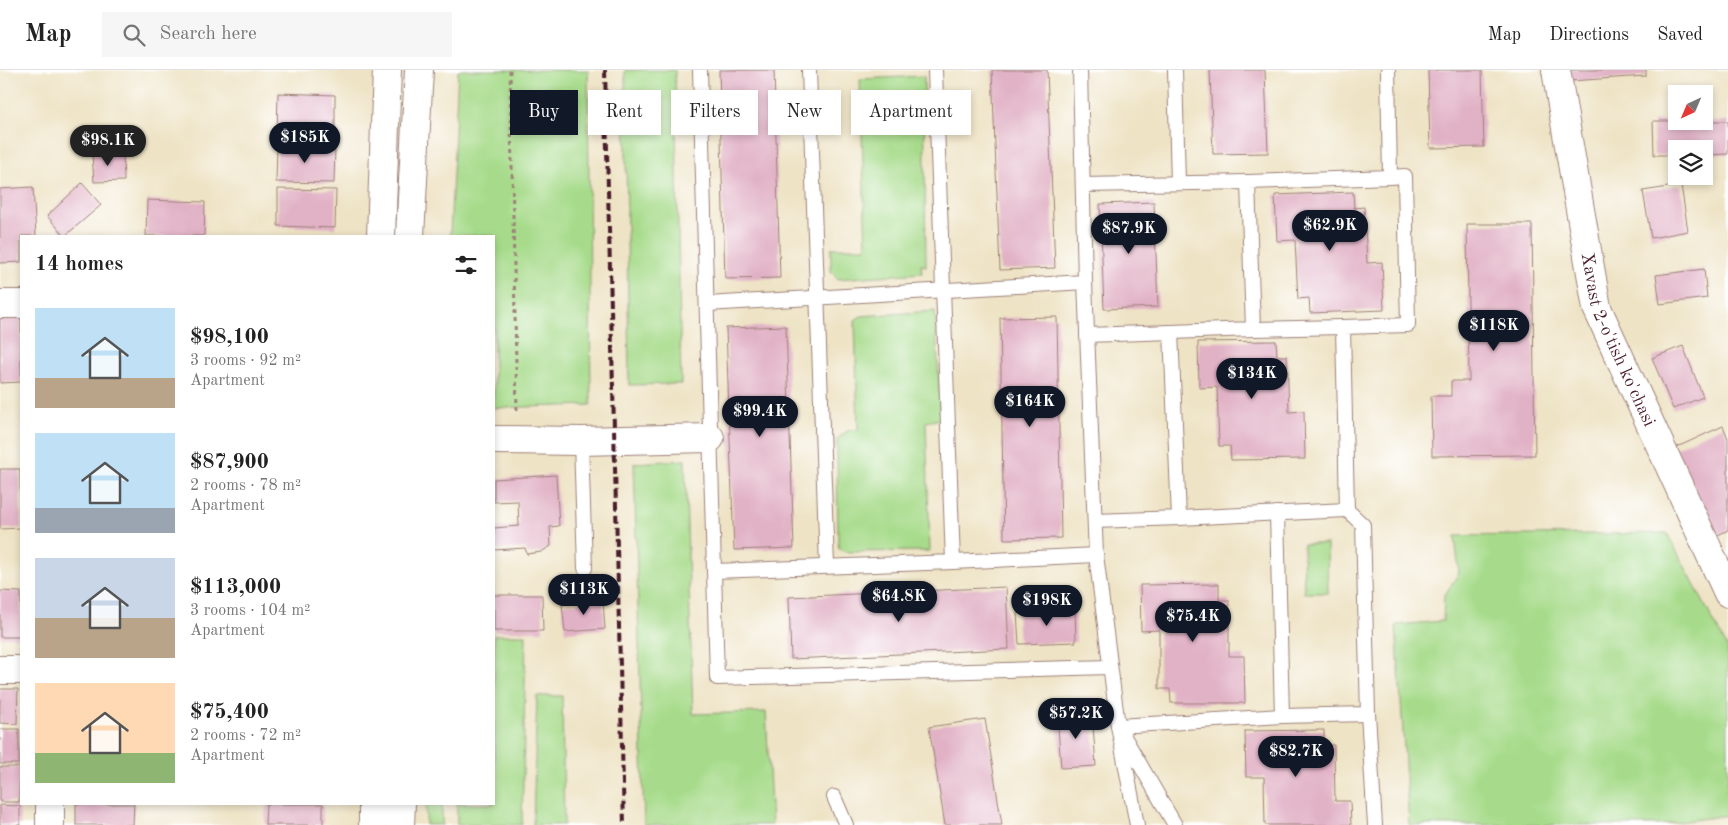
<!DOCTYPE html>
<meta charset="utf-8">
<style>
body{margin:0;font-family:"Old Standard TT",serif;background:#f6f6f6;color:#222;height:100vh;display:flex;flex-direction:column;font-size:19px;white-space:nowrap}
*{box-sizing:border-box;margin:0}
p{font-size:16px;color:#767676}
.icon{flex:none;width:28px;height:28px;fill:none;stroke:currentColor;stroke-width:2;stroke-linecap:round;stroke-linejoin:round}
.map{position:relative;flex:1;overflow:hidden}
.side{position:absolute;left:20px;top:165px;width:475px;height:570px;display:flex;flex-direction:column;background:#fff;border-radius:0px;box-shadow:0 2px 8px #0003}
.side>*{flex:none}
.banner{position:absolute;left:510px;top:20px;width:475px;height:45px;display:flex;gap:10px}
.needle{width:32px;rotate:224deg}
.controls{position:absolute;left:1668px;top:15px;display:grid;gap:10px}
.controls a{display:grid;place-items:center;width:45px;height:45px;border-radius:0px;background:#fff;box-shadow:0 2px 8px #0003;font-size:25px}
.price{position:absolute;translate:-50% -42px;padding:0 11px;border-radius:18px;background:#111827;color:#fff;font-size:16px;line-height:32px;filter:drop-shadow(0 1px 2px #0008)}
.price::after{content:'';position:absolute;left:50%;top:30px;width:15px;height:11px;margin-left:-8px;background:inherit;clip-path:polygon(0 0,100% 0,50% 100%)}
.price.active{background:#222;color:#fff}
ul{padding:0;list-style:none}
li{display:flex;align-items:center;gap:15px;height:125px;padding:0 15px}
li span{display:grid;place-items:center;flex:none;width:140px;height:100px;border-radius:0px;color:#555}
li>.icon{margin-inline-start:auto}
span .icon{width:60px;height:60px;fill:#fffc;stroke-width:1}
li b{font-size:21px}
h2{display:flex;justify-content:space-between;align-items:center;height:60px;padding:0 15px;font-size:21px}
.chip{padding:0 18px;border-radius:0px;background:#fff;box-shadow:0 2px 8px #0003;font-size:18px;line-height:45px}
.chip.active{background:#111827;color:#fff}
header{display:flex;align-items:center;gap:30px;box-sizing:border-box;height:70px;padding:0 25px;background:#fff;border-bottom:1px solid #e0e0e0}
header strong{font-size:24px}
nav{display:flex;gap:28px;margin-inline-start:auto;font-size:18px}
.search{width:350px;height:45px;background:#f6f6f6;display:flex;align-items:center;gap:12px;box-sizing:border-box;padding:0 18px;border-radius:0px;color:#767676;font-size:19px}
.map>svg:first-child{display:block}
.green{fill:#a7db8b;stroke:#787d5b}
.building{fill:#e1b1c5}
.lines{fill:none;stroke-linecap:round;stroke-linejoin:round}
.lane-casing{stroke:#9c8178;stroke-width:16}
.street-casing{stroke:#9c8178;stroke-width:30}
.secondary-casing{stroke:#9c8178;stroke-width:30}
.path{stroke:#9c8178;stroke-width:3;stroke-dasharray:4 4;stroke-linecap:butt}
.lane{stroke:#fff;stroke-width:14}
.street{stroke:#fff;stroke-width:28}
.secondary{stroke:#fff;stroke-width:28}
.rail{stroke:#4a1f2b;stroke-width:4;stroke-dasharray:8 4;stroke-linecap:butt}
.labels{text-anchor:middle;stroke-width:4.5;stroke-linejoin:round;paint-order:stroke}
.street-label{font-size:18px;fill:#4a1f2b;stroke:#fff}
</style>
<header>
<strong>Map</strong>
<div class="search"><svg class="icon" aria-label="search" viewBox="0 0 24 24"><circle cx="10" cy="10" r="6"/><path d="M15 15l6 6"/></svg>Search here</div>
<nav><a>Map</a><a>Directions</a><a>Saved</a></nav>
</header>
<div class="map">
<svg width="1728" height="755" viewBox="0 0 1728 755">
<rect width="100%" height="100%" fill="#fff"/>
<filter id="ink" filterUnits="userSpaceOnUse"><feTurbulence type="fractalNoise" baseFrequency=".02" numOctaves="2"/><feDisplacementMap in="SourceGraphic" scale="10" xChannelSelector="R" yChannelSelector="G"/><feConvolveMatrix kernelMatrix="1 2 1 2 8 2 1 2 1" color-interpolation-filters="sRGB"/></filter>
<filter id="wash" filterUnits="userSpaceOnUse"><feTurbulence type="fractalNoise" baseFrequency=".0096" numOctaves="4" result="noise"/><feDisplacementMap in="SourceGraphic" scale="20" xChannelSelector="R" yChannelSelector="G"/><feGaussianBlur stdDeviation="1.12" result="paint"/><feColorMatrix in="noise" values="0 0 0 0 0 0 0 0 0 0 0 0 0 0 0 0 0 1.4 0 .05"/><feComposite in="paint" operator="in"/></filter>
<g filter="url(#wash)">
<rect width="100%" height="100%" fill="#eee3c5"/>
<!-- green -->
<g class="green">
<polygon points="458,0 588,0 591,335 494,338 494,166 450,166"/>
<polygon points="625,0 675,0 681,314 629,315"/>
<polygon points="924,6 926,196 921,195 922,203 837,209 831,201 831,178 866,178 860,9"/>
<polygon points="935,241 941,349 926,352 930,481 846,482 839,479 838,472 837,369 849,360 858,360 855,250 861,246"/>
<polygon points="685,390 693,644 766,642 772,755 644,755 634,393"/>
<polygon points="1667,463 1728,579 1728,745 1659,755 1409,755 1396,555 1443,551 1444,526 1459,503 1455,466"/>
<polygon points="1303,474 1327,474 1328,523 1304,523"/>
<polygon points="494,565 526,565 522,755 457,755 457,734 494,734"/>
<polygon points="537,626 562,626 564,755 533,755"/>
<rect x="426" y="734" width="16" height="21"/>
</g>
<g id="blocks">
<!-- building -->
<g class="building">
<polygon points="719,0 774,0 780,208 725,209"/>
<polygon points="992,0 1047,0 1055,198 1000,200"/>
<polygon points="1210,0 1265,0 1268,83 1213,84"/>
<polygon points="1428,0 1482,0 1484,77 1430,78"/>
<polygon points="1568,0 1646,0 1646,6 1570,11"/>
<polygon points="278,23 335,25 335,63 277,61"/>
<polygon points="1653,51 1728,51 1728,84 1704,85 1704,79 1676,79 1676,85 1654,85"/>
<polygon points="277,74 335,76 334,113 276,112"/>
<polygon points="123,83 124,111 94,112 92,84"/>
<polygon points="82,113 101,135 65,166 47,146"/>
<polygon points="1681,115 1688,161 1651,168 1643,121"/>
<polygon points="33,117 36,166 21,166 21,192 0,193 0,119"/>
<polygon points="278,119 336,120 335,158 278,156"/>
<polygon points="1353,122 1354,138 1364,137 1367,193 1382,192 1384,240 1310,243 1309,228 1298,229 1295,170 1277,171 1275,125"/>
<polygon points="147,130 205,132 204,166 146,166"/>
<polygon points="1154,132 1158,237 1104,239 1100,134"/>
<polygon points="1467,154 1532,154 1535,385 1432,386 1431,326 1451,326 1451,311 1469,311"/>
<polygon points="1704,199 1707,228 1660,234 1656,205"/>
<polygon points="21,245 21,312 0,313 0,246"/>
<polygon points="1057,247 1061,468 1004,469 1000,248"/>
<polygon points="786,256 794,478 734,480 726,258"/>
<polygon points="1276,271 1277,286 1287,286 1289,342 1304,341 1305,389 1231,390 1230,376 1219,376 1217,317 1199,318 1198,272"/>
<polygon points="1683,276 1703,327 1673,339 1652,288"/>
<polygon points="1723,356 1728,368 1728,460 1716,466 1675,378"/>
<polygon points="0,399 20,399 21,458 0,459"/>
<polygon points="556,405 559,456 550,457 551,476 541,482 527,484 525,478 494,480 494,458 519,456 518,431 494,432 494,409"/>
<polygon points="1219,514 1219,530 1229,530 1229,586 1244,586 1245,633 1171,633 1170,619 1159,619 1159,560 1141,561 1140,515"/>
<polygon points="1006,517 1009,579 791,589 789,527"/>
<polygon points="0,521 21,522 21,567 0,567"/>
<polygon points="494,525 542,525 543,561 494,561"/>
<polygon points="603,531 605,559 565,562 562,534"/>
<polygon points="1075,540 1076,572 1019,574 1017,542"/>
<polygon points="0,619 18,619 17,654 0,653"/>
<polygon points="1092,642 1096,696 1061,698 1057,644"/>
<polygon points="985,649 1002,755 945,755 929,657"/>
<rect x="0" y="659" width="19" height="35"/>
<polygon points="1324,660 1324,675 1334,675 1335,731 1350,731 1351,755 1265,755 1264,707 1246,707 1245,661"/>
<polygon points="0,697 20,697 19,732 0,732"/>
<polygon points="76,734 134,734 133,755 76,755"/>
<polygon points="266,734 323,734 323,755 265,755"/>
<polygon points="0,735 20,736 20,755 0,755"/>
</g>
</g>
</g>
<g filter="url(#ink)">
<use href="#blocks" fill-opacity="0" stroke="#9c8178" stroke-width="1"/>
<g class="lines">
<!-- lane casing -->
<g class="lane-casing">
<g id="lane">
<polyline points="700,0 717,608 1110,597"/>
<polyline points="809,0 827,496"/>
<polyline points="1175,0 1178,113"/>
<polyline points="1083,115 1248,112"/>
<polyline points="707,234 1085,212 1080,0"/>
<polyline points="1253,259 1343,257"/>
<polyline points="1087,265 1171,262"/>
<polyline points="581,371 585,498"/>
<polyline points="1277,443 1282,646 1368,644 1363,455 1347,440"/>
<polyline points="1179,448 1347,440 1343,257 1408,255 1405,106 1390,107"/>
<polyline points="1095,451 1179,448 1171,262 1253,259 1248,112 1390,107 1388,0"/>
<polyline points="1096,485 1118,656 1137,755"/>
<polyline points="953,492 1096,485 1085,212"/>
<polyline points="714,501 953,492 935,0"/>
<polyline points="1368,644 1375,755"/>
<polyline points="1118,656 1282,646"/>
<polyline points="1123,665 1175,755"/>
<polyline points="834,727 846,755"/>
</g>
</g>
<!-- street casing -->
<g class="street-casing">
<g id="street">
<path id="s1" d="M1556,0l41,238 131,285"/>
<polyline points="0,234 21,234"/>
<polyline points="494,370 581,371 710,368"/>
<polyline points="0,600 21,600"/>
<polyline points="50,734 50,755"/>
</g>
</g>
<!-- secondary casing -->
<g class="secondary-casing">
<g id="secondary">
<polyline points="381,166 387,0"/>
<polyline points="410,166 419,0"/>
<polyline points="373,755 373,734"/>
<polyline points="400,755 401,734"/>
</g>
</g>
<!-- path -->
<polyline class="path" points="510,0 517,343"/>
<!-- lane -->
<use href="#lane" class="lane"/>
<!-- street -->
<use href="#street" class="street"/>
<!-- secondary -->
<use href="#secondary" class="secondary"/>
<!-- rail -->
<polyline class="rail" points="605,0 624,755"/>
</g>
</g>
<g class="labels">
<!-- street labels -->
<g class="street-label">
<text dy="6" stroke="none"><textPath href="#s1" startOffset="278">Xavast 2-o'tish ko'chasi</textPath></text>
</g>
</g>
</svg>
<div class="controls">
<a><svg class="needle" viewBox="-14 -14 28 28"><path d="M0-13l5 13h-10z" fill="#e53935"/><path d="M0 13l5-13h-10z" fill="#767676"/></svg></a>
<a><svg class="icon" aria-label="layers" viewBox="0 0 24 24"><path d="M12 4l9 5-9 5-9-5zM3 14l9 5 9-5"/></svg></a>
</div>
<b class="price" style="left:305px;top:94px">$185K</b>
<b class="price active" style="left:108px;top:97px">$98.1K</b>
<b class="price" style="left:1330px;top:182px">$62.9K</b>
<b class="price" style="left:1129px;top:185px">$87.9K</b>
<b class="price" style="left:1494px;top:282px">$118K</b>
<b class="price" style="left:1252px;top:330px">$134K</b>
<b class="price" style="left:1030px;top:358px">$164K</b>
<b class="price" style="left:760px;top:368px">$99.4K</b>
<b class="price" style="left:584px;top:546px">$113K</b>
<b class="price" style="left:899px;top:553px">$64.8K</b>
<b class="price" style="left:1047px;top:557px">$198K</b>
<b class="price" style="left:1193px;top:573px">$75.4K</b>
<b class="price" style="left:1076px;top:670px">$57.2K</b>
<b class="price" style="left:1296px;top:708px">$82.7K</b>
<div class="banner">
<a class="chip active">Buy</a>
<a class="chip">Rent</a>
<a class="chip">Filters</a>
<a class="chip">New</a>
<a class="chip">Apartment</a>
</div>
<section class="side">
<h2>14 homes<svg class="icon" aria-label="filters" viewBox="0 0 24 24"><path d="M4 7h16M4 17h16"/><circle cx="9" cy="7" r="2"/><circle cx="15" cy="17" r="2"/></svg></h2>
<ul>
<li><span style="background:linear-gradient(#bfe0f5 70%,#b9a48a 0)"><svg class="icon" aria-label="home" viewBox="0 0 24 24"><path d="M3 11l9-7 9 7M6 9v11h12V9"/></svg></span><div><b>$98,100</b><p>3 rooms · 92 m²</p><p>Apartment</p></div></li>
<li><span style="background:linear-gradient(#bfe0f5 75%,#9aa5b1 0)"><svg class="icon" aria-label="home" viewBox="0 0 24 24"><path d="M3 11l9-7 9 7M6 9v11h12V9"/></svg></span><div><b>$87,900</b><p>2 rooms · 78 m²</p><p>Apartment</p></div></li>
<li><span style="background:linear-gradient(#c9d6e8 60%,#b9a48a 0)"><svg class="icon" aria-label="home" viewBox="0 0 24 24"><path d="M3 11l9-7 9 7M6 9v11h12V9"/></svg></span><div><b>$113,000</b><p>3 rooms · 104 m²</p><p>Apartment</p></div></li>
<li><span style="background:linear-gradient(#ffd9b3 70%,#8fb573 0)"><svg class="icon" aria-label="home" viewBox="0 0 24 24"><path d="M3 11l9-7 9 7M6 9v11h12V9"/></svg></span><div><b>$75,400</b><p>2 rooms · 72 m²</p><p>Apartment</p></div></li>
</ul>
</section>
</div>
